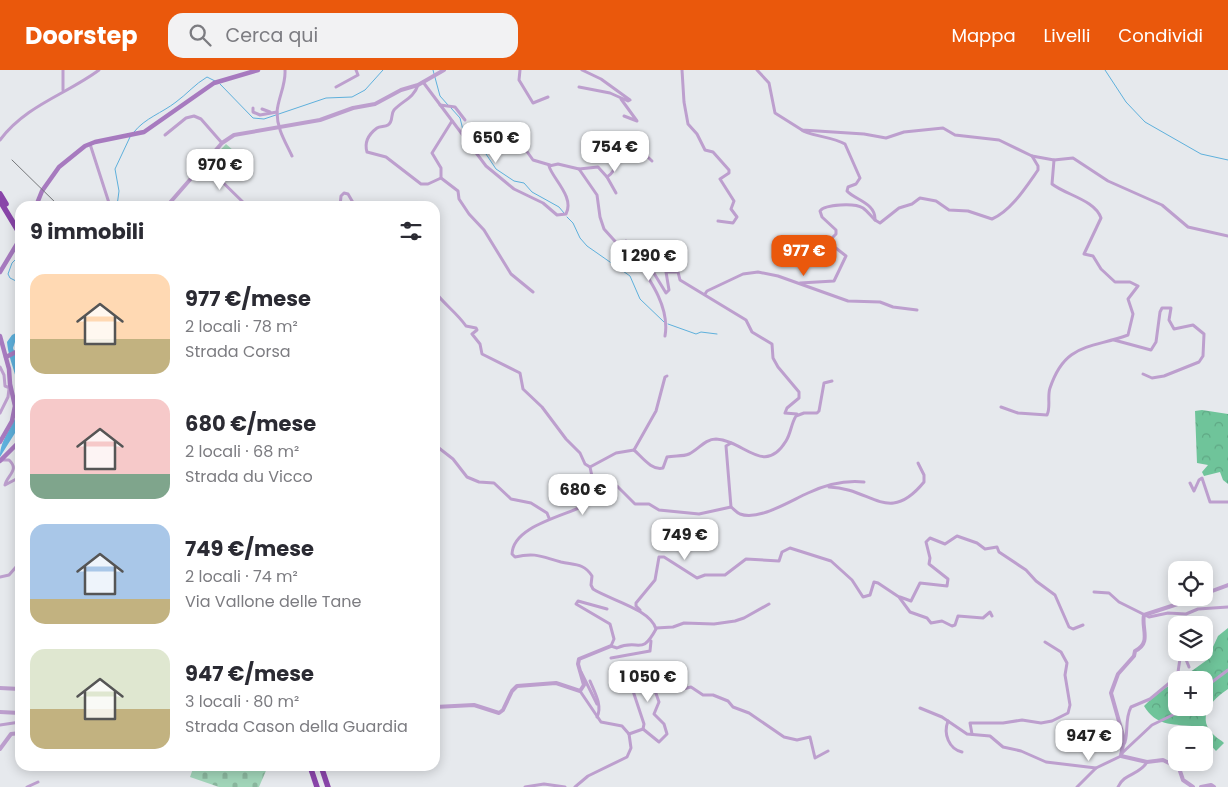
<!DOCTYPE html>
<html lang="it">
<meta charset="utf-8">
<style>
body{margin:0;font-family:Poppins,sans-serif;background:#f2f2f3;color:#2b2b33;height:100vh;display:flex;flex-direction:column;font-size:19px;white-space:nowrap}
*{box-sizing:border-box;margin:0}
p{font-size:16px;color:#7c7c81}
.icon{flex:none;width:28px;height:28px;fill:none;stroke:currentColor;stroke-width:2;stroke-linecap:round;stroke-linejoin:round}
.map{position:relative;flex:1;overflow:hidden}
.panel{position:absolute;left:15px;top:131px;width:425px;height:570px;display:flex;flex-direction:column;background:#fff;border-radius:15px;box-shadow:0 2px 12px #0003}
.panel>*{flex:none}
.controls{position:absolute;left:1168px;top:491px;display:grid;gap:10px}
.controls a{display:grid;place-items:center;width:45px;height:45px;border-radius:10px;background:#fff;box-shadow:0 2px 12px #0003;font-size:25px}
.price{position:absolute;translate:-50% -42px;padding:0 11px;border-radius:10px;background:#fff;color:#222;font-size:16px;line-height:32px;filter:drop-shadow(0 1px 2px #0008)}
.price::after{content:'';position:absolute;left:50%;top:30px;width:15px;height:11px;margin-left:-8px;background:inherit;clip-path:polygon(0 0,100% 0,50% 100%)}
.price.on{background:#ea580c;color:#fff}
ul{padding:0;list-style:none}
li{display:flex;align-items:center;gap:15px;height:125px;padding:0 15px}
li span{display:grid;place-items:center;flex:none;width:140px;height:100px;border-radius:15px;color:#555}
li>.icon{margin-inline-start:auto}
span .icon{width:60px;height:60px;fill:#fffc;stroke-width:1}
li b{font-size:21px}
h2{display:flex;justify-content:space-between;align-items:center;height:60px;padding:0 15px;font-size:21px}
header{display:flex;align-items:center;gap:30px;box-sizing:border-box;height:70px;padding:0 25px;background:#ea580c;color:#fff}
header strong{font-size:24px}
nav{display:flex;gap:28px;margin-inline-start:auto;font-size:18px}
.search{width:350px;height:45px;background:#f2f2f3;display:flex;align-items:center;gap:12px;box-sizing:border-box;padding:0 18px;border-radius:15px;color:#7c7c81;font-size:19px}
.map>svg:first-child{display:block}
.forest{fill:url(#forest-crowns)}
.cemetery{fill:url(#cemetery-stones)}
.park{fill:#a0d4b8}
.water{fill:#5eb0dc}
.lines{fill:none;stroke-linecap:round;stroke-linejoin:round}
.stream{stroke:#5eb0dc;stroke-width:1}
.minor{stroke:#bd9fce;stroke-width:3}
.tertiary{stroke:#bd9fce;stroke-width:4}
.secondary{stroke:#a77abf;stroke-width:4.5}
.motorway{stroke:#8945a9;stroke-width:5.5}
.rail{stroke:#75777a;stroke-width:1}
</style>
<header>
<strong>Doorstep</strong>
<div class="search"><svg class="icon" aria-label="search" viewBox="0 0 24 24"><circle cx="10" cy="10" r="6"/><path d="M15 15l6 6"/></svg>Cerca qui</div>
<nav><a>Mappa</a><a>Livelli</a><a>Condividi</a></nav>
</header>
<div class="map">
<svg width="1228" height="717" viewBox="0 0 1228 717">
<defs>
<pattern id="forest-crowns" width="20" height="18" patternUnits="userSpaceOnUse" patternTransform="scale(1.25)"><rect width="20" height="18" fill="#6fc49a"/><path d="M2 6a3 3 0 1 1 6 0M12 15a3 3 0 1 1 6 0" fill="none" stroke="#5fa784"/></pattern>
<pattern id="cemetery-stones" width="16" height="16" patternUnits="userSpaceOnUse" patternTransform="scale(1.25)"><rect width="16" height="16" fill="#a0d4b8"/><path d="M2 7V4a2 2 0 0 1 4 0v3zM10 15v-3a2 2 0 0 1 4 0v3z" fill="#89b59d"/></pattern>
</defs>
<rect width="100%" height="100%" fill="#e6e9ed"/>
<!-- forest -->
<g class="forest">
<polygon points="1202,340 1228,344 1228,414 1223,410 1220,402 1204,406 1202,402 1208,395 1197,393 1195,341"/>
<path d="M1228,558v61c-17,11 -33,30 -13,47 3,3 6,4 9,7l-8,8 -12,-13v-3h-3l-9,-9c-21,-2 -36,0 -48,-20l11,-11 21,-14v27h28v-28h-25l28,-20 11,-24z"/>
</g>
<!-- cemetery -->
<polygon class="cemetery" points="194,696 268,696 259,717 219,717 190,707"/>
<!-- park -->
<polygon class="park" points="226,74 234,81 221,95 214,87"/>
<!-- water -->
<path class="water" d="M20,261v8l-5,3 -2,6 7,20v57l-20,32c0,-20 16,-32 19,-51 3,-22 -10,-42 -12,-64l5,-7z"/>
<g class="lines">
<!-- stream -->
<g class="stream">
<polyline points="433,0 440,26 448,35"/>
<polyline points="1105,0 1126,32 1145,52 1201,84 1228,90"/>
<polyline points="220,14 253,48 264,49 326,28 352,27 365,20 383,0"/>
<polyline points="451,38 460,48 463,60 476,69 496,99 514,111 524,113 532,122 559,137 564,143"/>
<path d="M134,62c11,-14 28,-19 42,-30 11,-8 19,-18 31,-25l10,5"/>
<polyline points="117,136 119,121 115,99 130,67"/>
<polyline points="567,147 573,153 580,168 587,176 630,206 640,229 664,252"/>
<polyline points="20,185 12,193 8,204 10,208 20,213"/>
<polyline points="668,254 696,264 701,262 717,264"/>
</g>
<!-- minor -->
<g class="minor">
<path d="M285,0c1,15 -7,28 -8,42 0,17 8,29 15,44"/>
<polyline points="520,0 519,10 533,33 548,27"/>
<polyline points="682,0 684,32 688,54 697,64 705,80 713,82 729,100 729,103 720,109 734,131 731,139 737,147 733,153 718,151"/>
<polyline points="757,0 769,13 775,43 802,60 864,64 886,68 904,62 943,58 955,65 999,70 1032,86 1054,90 1073,88 1108,111 1162,135 1188,157 1228,166"/>
<path d="M423,12l63,84 28,23 29,14 14,12 9,-1c9,-17 -14,-36 -17,-48l9,-2 21,5 18,26 3,22 4,12 27,30 4,1"/>
<path d="M418,15c-4,13 -16,16 -24,25 -4,5 0,11 -6,15 -3,2 -8,1 -11,3 -8,6 -13,14 -10,24l19,5 35,27h7l13,-6"/>
<polyline points="336,17 358,5 356,0"/>
<polyline points="579,17 610,23 628,31 630,30 601,9 582,0"/>
<polyline points="63,20 63,0"/>
<polyline points="621,29 637,51 624,46"/>
<polyline points="440,35 455,37 465,50"/>
<polyline points="253,38 253,42 260,45 277,42"/>
<polyline points="262,39 270,42"/>
<polyline points="452,51 432,83 441,98 441,108 458,121 459,129 469,144 484,160 511,204 533,222"/>
<polyline points="516,55 511,59 533,90 550,95"/>
<path d="M802,60c4,5 32,7 43,14l15,34 -4,6 -8,3 -1,4c8,9 29,12 28,29l5,3 19,-15 13,-4 8,-6 16,3 13,9 19,1 24,8c19,-8 34,-32 46,-49v-4l-6,-10"/>
<polyline points="165,65 186,48 194,46 201,49 222,73"/>
<path d="M0,70c26,-35 67,-46 99,-70"/>
<polyline points="90,74 110,136"/>
<polyline points="204,94 247,136"/>
<polyline points="579,99 598,97 607,107 616,123"/>
<path d="M607,107c11,-7 13,-24 22,-35l4,1 19,18"/>
<polyline points="259,136 263,136"/>
<polyline points="340,136 341,126 344,123 348,124 355,136"/>
<path d="M800,213l34,-2 12,-25 -14,-11 -1,-6 5,-5v-4l-14,-13 -2,-6c5,-7 35,-8 43,-3 4,3 8,8 12,12"/>
<path d="M435,222c10,13 22,21 31,34l10,2 1,2 -5,4 8,10 2,10 38,19 3,16 19,18 24,32 14,14 5,11 5,3"/>
<polyline points="705,224 707,221 743,204 758,202 778,206 848,231 880,232 893,237 917,240"/>
<path d="M665,266c6,-34 -23,-66 -40,-93l1,-2 26,29 14,23 3,-3 -3,-18h12l2,8 66,40 6,12 20,12 1,14 5,9 21,25v6l-12,10 -2,5 12,1"/>
<polyline points="1114,270 1151,280 1156,272 1160,242 1162,238 1171,238 1169,250 1174,259 1193,255 1204,264 1203,286 1199,292 1164,306 1152,308 1143,304"/>
<polyline points="0,297 4,305 5,316 10,318"/>
<path d="M1001,337l17,6 29,2c4,-8 0,-18 3,-27 15,-45 39,-39 78,-53l5,-21 -5,-15 10,-13 -8,-4h-15l-14,-13 -8,-13 -9,-2 17,-36c-6,-18 -35,-23 -49,-34l2,-24"/>
<polyline points="0,343 8,327 9,319"/>
<polyline points="731,373 726,376 731,437"/>
<polyline points="435,375 453,389 467,407 479,412 494,413 511,429 531,433 547,443 549,448"/>
<path d="M634,380c8,7 18,21 29,18l4,-11c7,-2 15,0 22,-3 9,-4 16,-15 27,-15 28,1 48,38 70,2 5,-8 5,-17 10,-25l8,-3h13l2,-2 5,-28 8,-2"/>
<polyline points="634,380 656,341 665,307 667,306"/>
<path d="M1,390h8c11,10 -2,15 -4,25l15,-8"/>
<polyline points="1190,413 1194,421 1199,410 1202,408 1210,432 1228,432"/>
<path d="M829,417c43,1 59,39 95,-5v-7l-6,-12"/>
<path d="M592,419l11,-6 14,3 18,18h14l10,6 40,4 32,-7c3,2 5,5 9,7 19,7 50,-13 68,-21 17,-8 37,-13 56,-11"/>
<polyline points="0,507 9,505 16,497 20,496"/>
<polyline points="1094,522 1109,523 1119,532 1149,547 1168,543 1186,544 1198,539 1228,537"/>
<polyline points="900,527 911,531 920,513 947,516 948,509 929,494 930,488 926,472 930,468 945,474 957,466 977,473 985,479 997,477 999,482 1026,500 1036,511 1055,525 1069,557 1073,559 1083,555"/>
<path d="M607,539l-29,-8 -2,3 34,20 4,15 -3,7 6,2c22,-10 24,9 39,-19 -6,-20 -46,-29 -63,-40l-2,-4 1,-9c-8,-13 -18,-11 -31,-14 -19,-5 -25,-10 -46,-5l-3,-3c1,-30 59,-39 79,-52l2,-21 -3,-14 26,-14 18,-3"/>
<polyline points="640,540 636,536 636,533 655,510 659,487 664,487 697,508 705,505 725,505 746,489 779,491 782,482 790,478 831,491 852,510 863,527 870,525 874,512 878,513 899,527 910,542 927,548 931,553 942,551 952,556 955,555 958,546 983,548 990,542 992,546"/>
<polyline points="656,558 673,557 684,553 714,554 735,551 744,548 769,534"/>
<polyline points="1183,582 1189,597"/>
<polyline points="611,588 650,581 651,571"/>
<polyline points="581,602 597,634"/>
<path d="M590,611c4,10 13,25 7,36"/>
<polyline points="1204,618 1228,600"/>
<polyline points="580,621 601,652 622,656 629,664"/>
<polyline points="633,621 644,654 643,659"/>
<polyline points="920,638 942,647 967,664 990,666 1003,677 1021,681 1046,692 1096,698"/>
<path d="M948,651c-5,13 1,28 14,31"/>
<polyline points="0,655 20,652"/>
<polyline points="643,659 659,672 667,664 664,654 654,644 659,632 653,615 683,619 691,617 703,625 713,625 728,631 733,637 749,643 784,667 797,670 810,667 815,688 828,681"/>
<polyline points="629,664 643,659"/>
<polyline points="972,664 970,653 1003,653 1022,650 1041,653 1052,651 1068,643 1070,635 1065,605 1067,593 1061,582 1045,572"/>
<path d="M1124,674c5,-7 0,-24 7,-37l19,-8 23,-19 5,-8 3,-20"/>
<polyline points="1121,684 1152,655 1187,638"/>
<polyline points="27,717 38,712"/>
<polyline points="525,717 544,714 565,717"/>
<polyline points="575,717 588,706 627,687 631,678 629,664"/>
<polyline points="1077,717 1096,698 1121,686"/>
<path d="M1118,717c6,-14 22,-12 29,-25"/>
</g>
<!-- tertiary -->
<g class="tertiary">
<polyline points="167,136 222,73 234,65 320,50 353,38 375,34 401,20 418,15 444,0"/>
<polyline points="1204,524 1228,515"/>
<polyline points="0,618 20,619"/>
<polyline points="435,637 474,635 499,643 503,640 512,621 517,616 556,613 580,621 584,615 578,594 579,589 611,576"/>
<polyline points="0,642 20,643"/>
<polyline points="0,679 11,664 20,663"/>
<path d="M1193,717l-10,-7 -4,-12 -16,-8 -16,2 -26,-6 3,-17 -13,-46 7,-19 16,-18 1,-5c17,-8 6,-23 9,-36l52,-17"/>
<polyline points="1201,717 1211,715 1214,717"/>
</g>
<!-- secondary -->
<g class="secondary">
<polyline points="36,136 42,121 59,97 85,76 95,72 144,62 214,13 258,0"/>
<polyline points="0,202 20,169"/>
<polyline points="0,266 9,299 10,314 15,336 12,351 0,372"/>
<polyline points="6,287 20,280"/>
<polyline points="0,391 20,371"/>
</g>
<!-- motorway -->
<g class="motorway">
<polyline points="0,124 6,134"/>
<polyline points="0,131 20,164"/>
<polyline points="310,696 317,717"/>
<polyline points="321,696 328,717"/>
</g>
<!-- rail -->
<polyline class="rail" points="12,90 59,136"/>
</g>
</svg>
<div class="controls">
<a><svg class="icon" aria-label="locate" viewBox="0 0 24 24"><circle cx="12" cy="12" r="6"/><path d="M12 2v4M12 18v4M2 12h4M18 12h4"/></svg></a>
<a><svg class="icon" aria-label="layers" viewBox="0 0 24 24"><path d="M12 4l9 5-9 5-9-5zM3 14l9 5 9-5"/></svg></a>
<a>+</a>
<a>−</a>
</div>
<b class="price" style="left:496px;top:94px">650 €</b>
<b class="price" style="left:615px;top:103px">754 €</b>
<b class="price" style="left:220px;top:121px">970 €</b>
<b class="price on" style="left:804px;top:207px">977 €</b>
<b class="price" style="left:649px;top:212px">1 290 €</b>
<b class="price" style="left:583px;top:446px">680 €</b>
<b class="price" style="left:685px;top:491px">749 €</b>
<b class="price" style="left:648px;top:633px">1 050 €</b>
<b class="price" style="left:1089px;top:692px">947 €</b>
<section class="panel">
<h2>9 immobili<svg class="icon" aria-label="filters" viewBox="0 0 24 24"><path d="M4 7h16M4 17h16"/><circle cx="9" cy="7" r="2"/><circle cx="15" cy="17" r="2"/></svg></h2>
<ul>
<li><span style="background:linear-gradient(#ffd9b3 65%,#c2b280 0)"><svg class="icon" aria-label="home" viewBox="0 0 24 24"><path d="M3 11l9-7 9 7M6 9v11h12V9"/></svg></span><div><b>977 €/mese</b><p>2 locali · 78 m²</p><p>Strada Corsa</p></div></li>
<li><span style="background:linear-gradient(#f6c9c9 75%,#7fa58c 0)"><svg class="icon" aria-label="home" viewBox="0 0 24 24"><path d="M3 11l9-7 9 7M6 9v11h12V9"/></svg></span><div><b>680 €/mese</b><p>2 locali · 68 m²</p><p>Strada du Vicco</p></div></li>
<li><span style="background:linear-gradient(#a9c7e8 75%,#c2b280 0)"><svg class="icon" aria-label="home" viewBox="0 0 24 24"><path d="M3 11l9-7 9 7M6 9v11h12V9"/></svg></span><div><b>749 €/mese</b><p>2 locali · 74 m²</p><p>Via Vallone delle Tane</p></div></li>
<li><span style="background:linear-gradient(#dfe7d0 60%,#c2b280 0)"><svg class="icon" aria-label="home" viewBox="0 0 24 24"><path d="M3 11l9-7 9 7M6 9v11h12V9"/></svg></span><div><b>947 €/mese</b><p>3 locali · 80 m²</p><p>Strada Cason della Guardia</p></div></li>
</ul>
</section>
</div>
